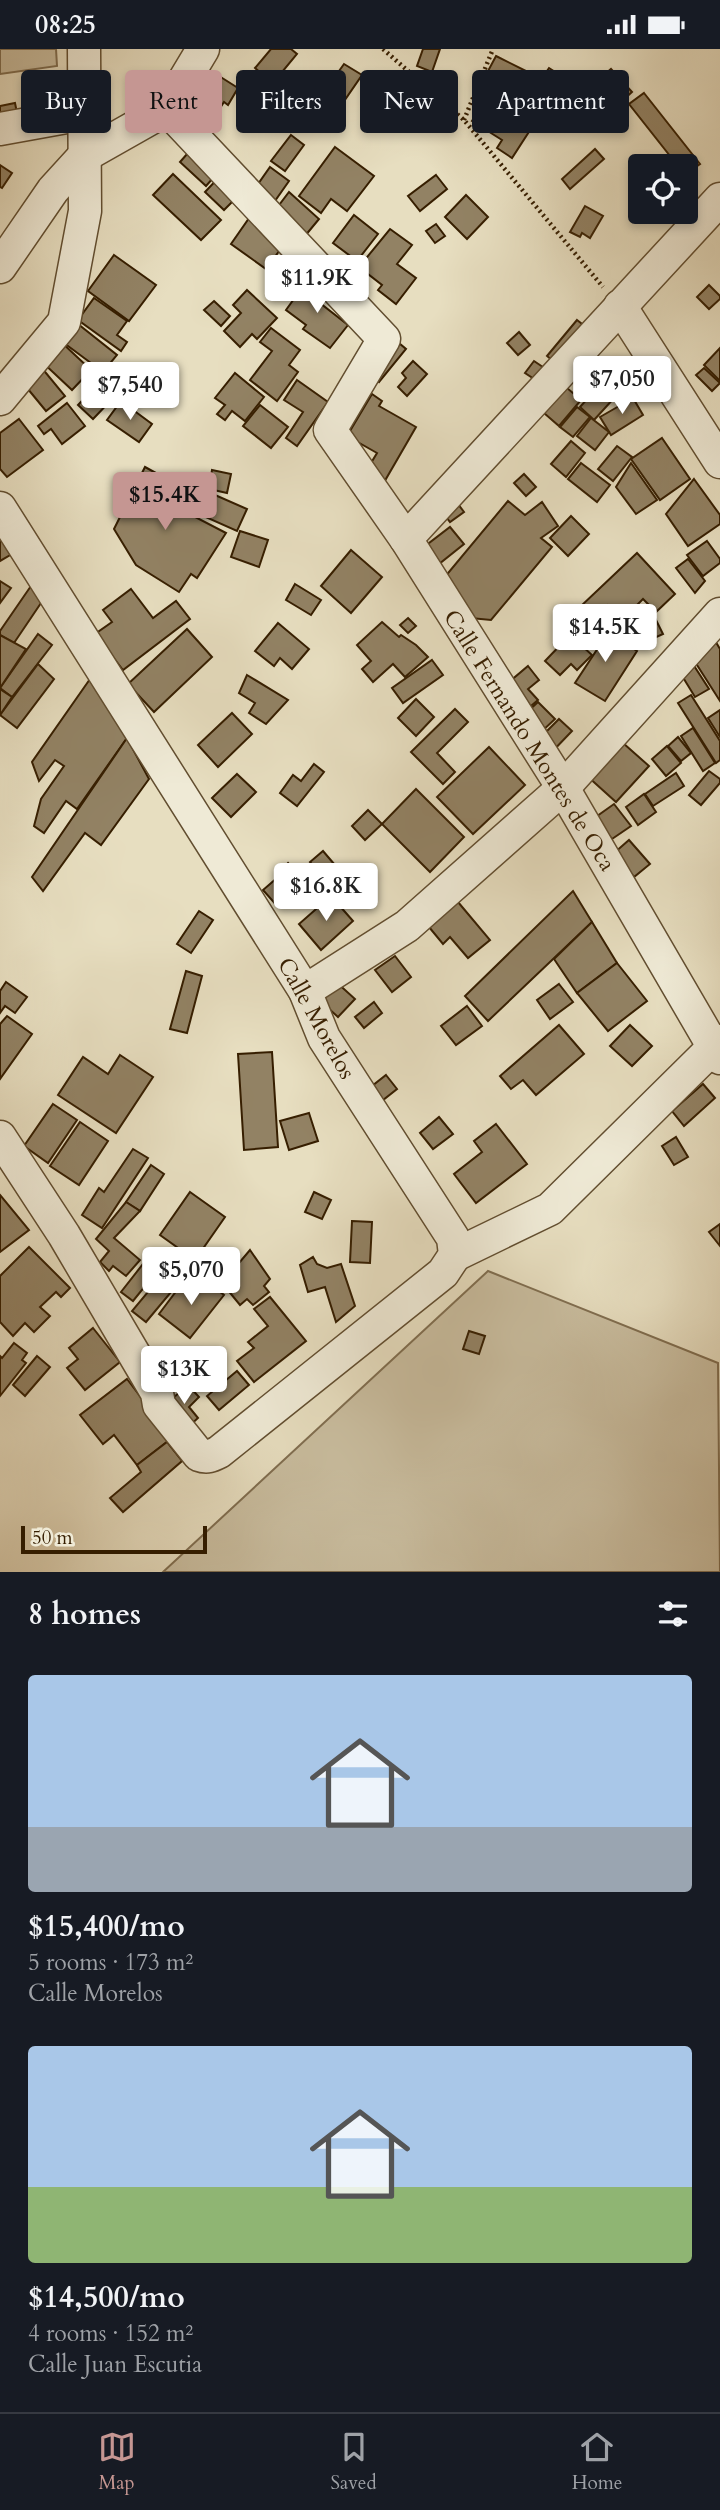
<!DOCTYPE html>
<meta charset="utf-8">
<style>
body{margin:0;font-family:Cardo,serif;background:#20242c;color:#f1f3f6;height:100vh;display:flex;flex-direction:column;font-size:26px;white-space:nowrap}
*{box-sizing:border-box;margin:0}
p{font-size:23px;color:#9ea1a6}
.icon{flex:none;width:38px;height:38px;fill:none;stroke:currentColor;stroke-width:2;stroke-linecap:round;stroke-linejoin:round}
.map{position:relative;height:1523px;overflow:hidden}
.side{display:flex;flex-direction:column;background:#171b24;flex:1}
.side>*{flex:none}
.banner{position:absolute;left:21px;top:21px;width:679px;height:63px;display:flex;gap:14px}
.controls{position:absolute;left:628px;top:105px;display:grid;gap:14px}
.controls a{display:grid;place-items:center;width:70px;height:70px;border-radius:7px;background:#171b24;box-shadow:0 4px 10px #0003;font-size:35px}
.scale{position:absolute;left:21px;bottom:18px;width:186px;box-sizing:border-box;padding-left:7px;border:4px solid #361e00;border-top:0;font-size:19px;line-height:24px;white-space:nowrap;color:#361e00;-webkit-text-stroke:5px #efead6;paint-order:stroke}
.price{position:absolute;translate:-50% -60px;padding:0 16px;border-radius:7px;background:#fff;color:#222;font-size:23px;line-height:46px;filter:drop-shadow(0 2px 4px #0008)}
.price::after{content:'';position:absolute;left:50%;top:42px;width:21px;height:16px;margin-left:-10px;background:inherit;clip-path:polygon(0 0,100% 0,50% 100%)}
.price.current{background:#c59692;color:#111}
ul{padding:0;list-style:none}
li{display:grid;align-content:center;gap:14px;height:371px;padding:0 28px}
li span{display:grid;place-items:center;height:217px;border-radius:7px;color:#555}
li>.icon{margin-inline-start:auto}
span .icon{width:126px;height:126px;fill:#fffc;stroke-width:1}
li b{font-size:30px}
h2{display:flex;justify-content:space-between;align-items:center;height:84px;padding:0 28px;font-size:30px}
.tag{padding:0 24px;border-radius:7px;background:#171b24;box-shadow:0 4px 10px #0003;font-size:24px;line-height:63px}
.tag.current{background:#c59692;color:#111}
.status{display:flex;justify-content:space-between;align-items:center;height:49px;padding:0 35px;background:#171b24;direction:ltr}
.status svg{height:19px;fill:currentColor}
.menu{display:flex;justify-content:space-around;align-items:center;height:98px;border-top:2px solid #363941;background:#171b24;font-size:19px;color:#9ea1a6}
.menu a{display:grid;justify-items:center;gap:4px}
.menu .current{color:#c59692}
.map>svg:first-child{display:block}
.green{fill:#c9bd9f;stroke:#806e50;stroke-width:2}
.building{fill:#928264;stroke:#361e00;stroke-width:2}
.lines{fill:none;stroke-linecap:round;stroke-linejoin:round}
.minor-casing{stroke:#624e30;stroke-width:35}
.path{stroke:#361e00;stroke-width:4.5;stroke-dasharray:2 3.5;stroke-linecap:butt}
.minor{stroke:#efead6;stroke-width:32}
.labels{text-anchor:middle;stroke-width:6;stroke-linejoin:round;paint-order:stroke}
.street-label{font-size:23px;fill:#361e00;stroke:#efead6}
</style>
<div class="status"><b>08:25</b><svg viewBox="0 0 49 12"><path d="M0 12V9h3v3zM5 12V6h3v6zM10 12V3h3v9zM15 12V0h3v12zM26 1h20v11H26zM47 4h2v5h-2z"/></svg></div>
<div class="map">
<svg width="720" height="1523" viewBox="0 0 720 1523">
<rect width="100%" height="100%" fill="#e7dec0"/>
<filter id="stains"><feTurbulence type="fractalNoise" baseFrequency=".00286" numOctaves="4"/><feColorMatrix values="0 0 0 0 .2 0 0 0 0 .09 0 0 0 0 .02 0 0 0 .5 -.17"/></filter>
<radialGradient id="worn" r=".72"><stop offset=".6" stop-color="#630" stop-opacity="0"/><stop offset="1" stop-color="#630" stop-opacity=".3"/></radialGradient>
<!-- green -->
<g class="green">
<polygon points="0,0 56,0 57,17 0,25"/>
<polygon points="488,1222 718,1314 720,1523 163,1523"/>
</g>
<!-- building -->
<g class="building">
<polygon points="271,0 291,0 297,5 273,34 255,19"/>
<polygon points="423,0 440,0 432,23 417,17"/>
<polygon points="496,7 528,23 520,39 488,22"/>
<polygon points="344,15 362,26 340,58 322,46"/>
<polygon points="549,19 585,42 570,64 551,52 545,61 528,50"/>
<polygon points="208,20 238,39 228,56 224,53 202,87 182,62"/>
<polygon points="611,20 632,43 609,64 588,40"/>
<polygon points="644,44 700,115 686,125 686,117 678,117 629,55"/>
<polygon points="489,46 534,75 512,109 497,99 502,91 472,72"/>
<polygon points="15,54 22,89 0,94 0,57"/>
<polygon points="291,86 304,96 285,122 271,112"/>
<polygon points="195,96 221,120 206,137 180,113"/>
<polygon points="335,98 374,127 347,162 331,150 321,164 299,147"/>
<polygon points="595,100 604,110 570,140 562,130"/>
<polygon points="0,116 12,124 2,139 0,138"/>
<polygon points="270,118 289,132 270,159 251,145"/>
<polygon points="223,124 242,143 224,161 205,143"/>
<polygon points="173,125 221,171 201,191 153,146"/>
<polygon points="436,126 447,140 420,162 408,147"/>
<polygon points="289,143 319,170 300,193 270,168"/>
<polygon points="466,146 488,168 467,190 445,168"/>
<polygon points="585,157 603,167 590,189 582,184 580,188 570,183"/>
<polygon points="254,162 288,190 266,220 231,195"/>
<polygon points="354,166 378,185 357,212 333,194"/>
<polygon points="436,175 445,187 435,194 426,182"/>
<polygon points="390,180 412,196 397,215 416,229 396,255 378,241 382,236 359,218"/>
<polygon points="114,206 156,236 129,272 88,242"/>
<polygon points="307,232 326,246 320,254 348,276 330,299 303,280 306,276 286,261"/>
<polygon points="709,236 720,247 720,250 709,260 697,248"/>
<polygon points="247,241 277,269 257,290 252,285 240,298 224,282 241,264 233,256"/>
<polygon points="94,249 127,272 117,286 127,293 121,302 78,271"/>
<polygon points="214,252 230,267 221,277 204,261"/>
<polygon points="577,271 591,282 560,318 547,307"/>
<polygon points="78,275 117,306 103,323 64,294"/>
<polygon points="271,279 300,301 289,316 298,323 277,352 250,331 272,302 260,293"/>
<polygon points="519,283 530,296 518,306 507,294"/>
<polygon points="393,289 406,300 379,333 365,322"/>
<polygon points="59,291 91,321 72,341 40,311"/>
<polygon points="720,299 720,332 704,316"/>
<polygon points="413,312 427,325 407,347 398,338 406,329 402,324"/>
<polygon points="534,312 559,329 551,341 525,324"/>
<polygon points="41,318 65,347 46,362 23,334"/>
<polygon points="138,318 163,335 149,356 124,340"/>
<polygon points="704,319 720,334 712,342 696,326"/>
<polygon points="612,322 626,336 594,371 580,358"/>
<polygon points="235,324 264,348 245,372 232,362 225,371 217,365 225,356 215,349"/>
<polygon points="297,331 328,353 297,397 286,389 303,363 284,351"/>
<polygon points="559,332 581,351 559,377 537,358"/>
<polygon points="99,334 114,348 93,370 78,356"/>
<polygon points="372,345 382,352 379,357 416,378 383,435 365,424 377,404 347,387"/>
<polygon points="633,349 643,366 611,386 600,368"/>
<polygon points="121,352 152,375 139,393 107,371"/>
<polygon points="67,354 85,377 62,395 51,380 44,385 38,377"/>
<polygon points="260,356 288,378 271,399 243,377"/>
<polygon points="577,358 590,368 573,388 560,378"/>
<polygon points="591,369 609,383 595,401 577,387"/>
<polygon points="19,370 43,401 7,428 0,420 0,384"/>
<polygon points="662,389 690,430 660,451 631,410"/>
<polygon points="571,392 585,404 566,428 551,415"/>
<polygon points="617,397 632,408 613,432 598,420"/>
<polygon points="581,414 610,436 597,453 568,430"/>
<polygon points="631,414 657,451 636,465 616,438"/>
<polygon points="145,418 185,440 176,458 226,484 197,529 191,525 179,543 136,516 114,480"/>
<polygon points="212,421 231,425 227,444 209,440"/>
<polygon points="524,425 536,438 526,447 514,434"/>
<polygon points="694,430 720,466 720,475 688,497 666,465"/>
<polygon points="190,435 247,460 237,482 181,457"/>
<polygon points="455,451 464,463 450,473 441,461"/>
<polygon points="508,452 525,466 542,453 558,477 541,489 552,498 491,571 460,568 434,541"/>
<polygon points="571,467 589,485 568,507 550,489"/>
<polygon points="450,478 464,495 434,519 420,501"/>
<polygon points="240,482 268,491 259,518 231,508"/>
<polygon points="0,484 12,505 0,512"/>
<polygon points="707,492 720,510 720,514 703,527 687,506"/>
<polygon points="351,501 382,528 351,564 321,537"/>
<polygon points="637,504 675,545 656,563 643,550 636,557 641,562 626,576 607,556 603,559 611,568 601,578 581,557"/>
<polygon points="688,510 705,532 695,544 676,519"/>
<polygon points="0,532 11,539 0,554"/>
<polygon points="33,534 43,551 14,594 0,586 0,582"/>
<polygon points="295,535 321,551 311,566 286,551"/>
<polygon points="131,540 153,569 176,552 190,570 123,621 95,585 112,573 103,561"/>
<polygon points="654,567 663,585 639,596 631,578"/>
<polygon points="408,569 416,577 408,584 400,576"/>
<polygon points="382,573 399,588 401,586 416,596 428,608 405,628 393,615 373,633 362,620 371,612 357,596"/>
<polygon points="278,574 309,600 292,620 280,609 274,617 255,602"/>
<polygon points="597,577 637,602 605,652 575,634 598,599 587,592"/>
<polygon points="187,580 212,608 154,663 128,635"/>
<polygon points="38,585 52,596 12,648 0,639"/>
<polygon points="0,586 26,600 0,639"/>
<polygon points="570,586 592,606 577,621 571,615 560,626 545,612"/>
<polygon points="714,590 720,600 720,652 690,605"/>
<polygon points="689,609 709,640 695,648 676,617"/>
<polygon points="432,611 443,626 403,654 392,639"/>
<polygon points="38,615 54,630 17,679 0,666"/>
<polygon points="528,617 539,631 528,640 538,651 511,674 490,649"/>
<polygon points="247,626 288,651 266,675 249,664 255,654 239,644"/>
<polygon points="90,630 127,689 77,760 66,752 44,784 34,777 41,750 64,717 55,711 39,732 32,713"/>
<polygon points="0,640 12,648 0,666"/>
<polygon points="691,646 720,692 720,711 716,714 678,654"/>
<polygon points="416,650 434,668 416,687 398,669"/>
<polygon points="538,653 555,670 539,685 526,664"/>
<polygon points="455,660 468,673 437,704 455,723 443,735 411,703"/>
<polygon points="720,661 720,688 708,669"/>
<polygon points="232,664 252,685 218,718 198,696"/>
<polygon points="559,670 572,682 548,707 535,694"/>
<polygon points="693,679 715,714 703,722 681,687"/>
<polygon points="678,688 691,704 681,712 668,697"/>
<polygon points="127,689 149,730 101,796 85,784 43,842 32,828"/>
<polygon points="623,694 649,717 616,753 586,726"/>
<polygon points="667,697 681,714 666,727 652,710"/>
<polygon points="489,698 525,736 473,785 437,748"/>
<polygon points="314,715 324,723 297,757 280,744 293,726 301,732"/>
<polygon points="709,722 720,730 720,734 701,756 689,746"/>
<polygon points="676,724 684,737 653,757 645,745"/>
<polygon points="237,725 256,743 231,768 212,749"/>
<polygon points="416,740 464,788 430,823 382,775"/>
<polygon points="644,745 656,763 638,776 626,758"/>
<polygon points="614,755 631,777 612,790 605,781 586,775"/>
<polygon points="368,761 382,775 365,791 352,777"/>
<polygon points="629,791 650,815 634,828 614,804"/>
<polygon points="323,802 346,829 333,840 310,813"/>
<polygon points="288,814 298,826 290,833 281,822"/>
<polygon points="277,829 292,847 278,858 263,841"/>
<polygon points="573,842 592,873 488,972 465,947"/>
<polygon points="331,847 353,872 321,901 299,875"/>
<polygon points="458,853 490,891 468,909 450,888 443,895 429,878"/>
<polygon points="199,862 213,871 191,904 177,895"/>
<polygon points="592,873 617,914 577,944 554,910"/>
<polygon points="395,907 411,928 392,943 375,921"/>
<polygon points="617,914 647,952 608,982 577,944"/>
<polygon points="186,922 202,927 187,984 170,980"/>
<polygon points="334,931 355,950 338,968 317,949"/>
<polygon points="6,933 27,948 15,964 5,957 0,964 0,942"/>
<polygon points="559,935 573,953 550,970 537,951"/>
<polygon points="374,953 382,964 364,979 355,968"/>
<polygon points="467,957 482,977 456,996 441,977"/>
<polygon points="7,967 32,985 0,1030 0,975"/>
<polygon points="559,976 584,1005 536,1046 523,1031 511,1040 500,1027"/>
<polygon points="630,976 652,997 632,1017 610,997"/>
<polygon points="272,1003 278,1098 244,1101 238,1005"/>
<polygon points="120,1006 153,1028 116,1084 58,1046 83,1008 108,1025"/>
<polygon points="386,1026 397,1040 378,1055 367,1041"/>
<polygon points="703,1035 715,1049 684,1077 672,1062"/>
<polygon points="53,1055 77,1071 48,1114 24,1097"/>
<polygon points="309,1064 318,1092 289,1101 280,1072"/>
<polygon points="439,1068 453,1085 433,1100 420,1084"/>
<polygon points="80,1073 108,1092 79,1136 50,1117"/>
<polygon points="496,1075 527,1115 476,1154 454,1125 482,1103 474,1092"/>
<polygon points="676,1088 688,1108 674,1116 662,1097"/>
<polygon points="133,1100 148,1109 102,1179 82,1166 99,1139 104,1143"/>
<polygon points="151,1116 164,1125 140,1162 126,1153"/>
<polygon points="190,1143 225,1168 195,1211 160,1186"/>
<polygon points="314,1143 331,1151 322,1170 305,1163"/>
<polygon points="0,1146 29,1181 0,1203"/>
<polygon points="126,1153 140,1162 114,1189 140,1211 126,1227 113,1217 109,1222 100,1213 109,1202 96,1190"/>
<polygon points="352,1172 372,1173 370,1214 350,1213"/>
<polygon points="720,1175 720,1197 709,1183"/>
<polygon points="29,1198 70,1239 61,1248 56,1243 40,1258 50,1267 34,1283 25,1274 13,1287 0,1273 0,1227"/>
<polygon points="250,1201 270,1230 264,1237 269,1243 253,1256 247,1250 240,1256 222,1234"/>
<polygon points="150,1206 162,1216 133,1252 121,1243"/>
<polygon points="313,1208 317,1215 327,1219 341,1215 355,1257 336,1273 325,1238 308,1243 300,1216"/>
<polygon points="173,1213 187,1224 146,1273 132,1262"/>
<polygon points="187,1228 206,1242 211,1236 224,1246 190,1289 159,1265"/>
<polygon points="270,1248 306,1292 254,1333 237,1312 254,1299 248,1293 268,1277 254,1260"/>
<polygon points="93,1279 120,1313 85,1341 67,1319 78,1310 69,1299"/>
<polygon points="469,1282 485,1287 479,1305 463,1300"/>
<polygon points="14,1294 27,1304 22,1311 26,1314 0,1347 0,1307 2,1309"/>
<polygon points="37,1307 50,1318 25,1347 13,1336"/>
<polygon points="237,1322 249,1336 219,1361 207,1347"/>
<polygon points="127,1330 172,1389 137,1416 114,1386 103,1395 80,1366"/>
<polygon points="188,1336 199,1348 189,1358 198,1369 187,1379 166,1355"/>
<polygon points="167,1393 182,1412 123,1463 110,1449 141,1423 137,1416"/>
</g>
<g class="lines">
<!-- minor casing -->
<g class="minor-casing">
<g id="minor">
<polyline points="167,60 384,290 330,381 406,490 563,739 720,1009"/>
<polyline points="0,80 83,65"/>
<polyline points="0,218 53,141 84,107 167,60 203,0"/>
<polyline points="620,257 720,413"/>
<polyline points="0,350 64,273 85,162 84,0"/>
<path d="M0,459l305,483 19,47 129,200 2,17 -12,18 -224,179c-8,4 -12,6 -20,3l-40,-50 -2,-12 -93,-158 -64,-98"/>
<polyline points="406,490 720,150"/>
<polyline points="305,942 407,877 563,739 720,565"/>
<polyline points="455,1206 550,1160 720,992"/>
</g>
</g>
<!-- path -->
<g class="path">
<polyline points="383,0 464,71 603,238"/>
<polyline points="464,71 493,0"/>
</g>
<!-- minor -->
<use href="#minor" class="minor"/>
</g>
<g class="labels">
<!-- street labels -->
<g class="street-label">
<text transform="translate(530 691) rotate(58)" y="8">Calle Fernando Montes de Oca</text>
<text transform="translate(317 969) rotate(61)" y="8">Calle Morelos</text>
</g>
</g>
<rect width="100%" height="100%" filter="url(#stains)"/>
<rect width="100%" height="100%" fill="url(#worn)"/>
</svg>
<div class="controls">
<a><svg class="icon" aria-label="locate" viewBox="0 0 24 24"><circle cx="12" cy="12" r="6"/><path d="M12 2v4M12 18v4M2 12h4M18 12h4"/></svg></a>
</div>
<div class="scale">50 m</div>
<b class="price" style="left:317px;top:266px">$11.9K</b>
<b class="price" style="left:622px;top:367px">$7,050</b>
<b class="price" style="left:130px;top:373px">$7,540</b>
<b class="price current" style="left:165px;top:483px">$15.4K</b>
<b class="price" style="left:605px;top:615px">$14.5K</b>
<b class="price" style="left:326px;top:874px">$16.8K</b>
<b class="price" style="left:191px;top:1258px">$5,070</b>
<b class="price" style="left:184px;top:1357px">$13K</b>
<div class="banner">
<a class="tag">Buy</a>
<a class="tag current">Rent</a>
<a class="tag">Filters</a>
<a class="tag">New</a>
<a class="tag">Apartment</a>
</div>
</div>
<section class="side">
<h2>8 homes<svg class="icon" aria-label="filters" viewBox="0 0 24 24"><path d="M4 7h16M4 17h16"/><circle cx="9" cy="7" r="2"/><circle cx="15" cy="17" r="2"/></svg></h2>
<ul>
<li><span style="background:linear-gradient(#a9c7e8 70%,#9aa5b1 0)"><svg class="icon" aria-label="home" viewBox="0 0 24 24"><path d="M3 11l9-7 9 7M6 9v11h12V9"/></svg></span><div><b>$15,400/mo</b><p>5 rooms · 173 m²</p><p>Calle Morelos</p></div></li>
<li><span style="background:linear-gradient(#a9c7e8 65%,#8fb573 0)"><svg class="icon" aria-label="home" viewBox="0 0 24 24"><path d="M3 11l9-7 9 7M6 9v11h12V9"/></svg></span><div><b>$14,500/mo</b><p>4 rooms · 152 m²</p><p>Calle Juan Escutia</p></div></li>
</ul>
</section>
<nav class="menu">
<a class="current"><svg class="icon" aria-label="map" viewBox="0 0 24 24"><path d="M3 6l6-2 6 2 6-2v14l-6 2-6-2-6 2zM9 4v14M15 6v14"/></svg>Map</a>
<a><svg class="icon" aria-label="saved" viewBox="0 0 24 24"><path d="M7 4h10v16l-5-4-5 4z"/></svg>Saved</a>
<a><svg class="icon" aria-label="home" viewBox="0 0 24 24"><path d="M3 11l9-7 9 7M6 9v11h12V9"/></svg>Home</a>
</nav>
